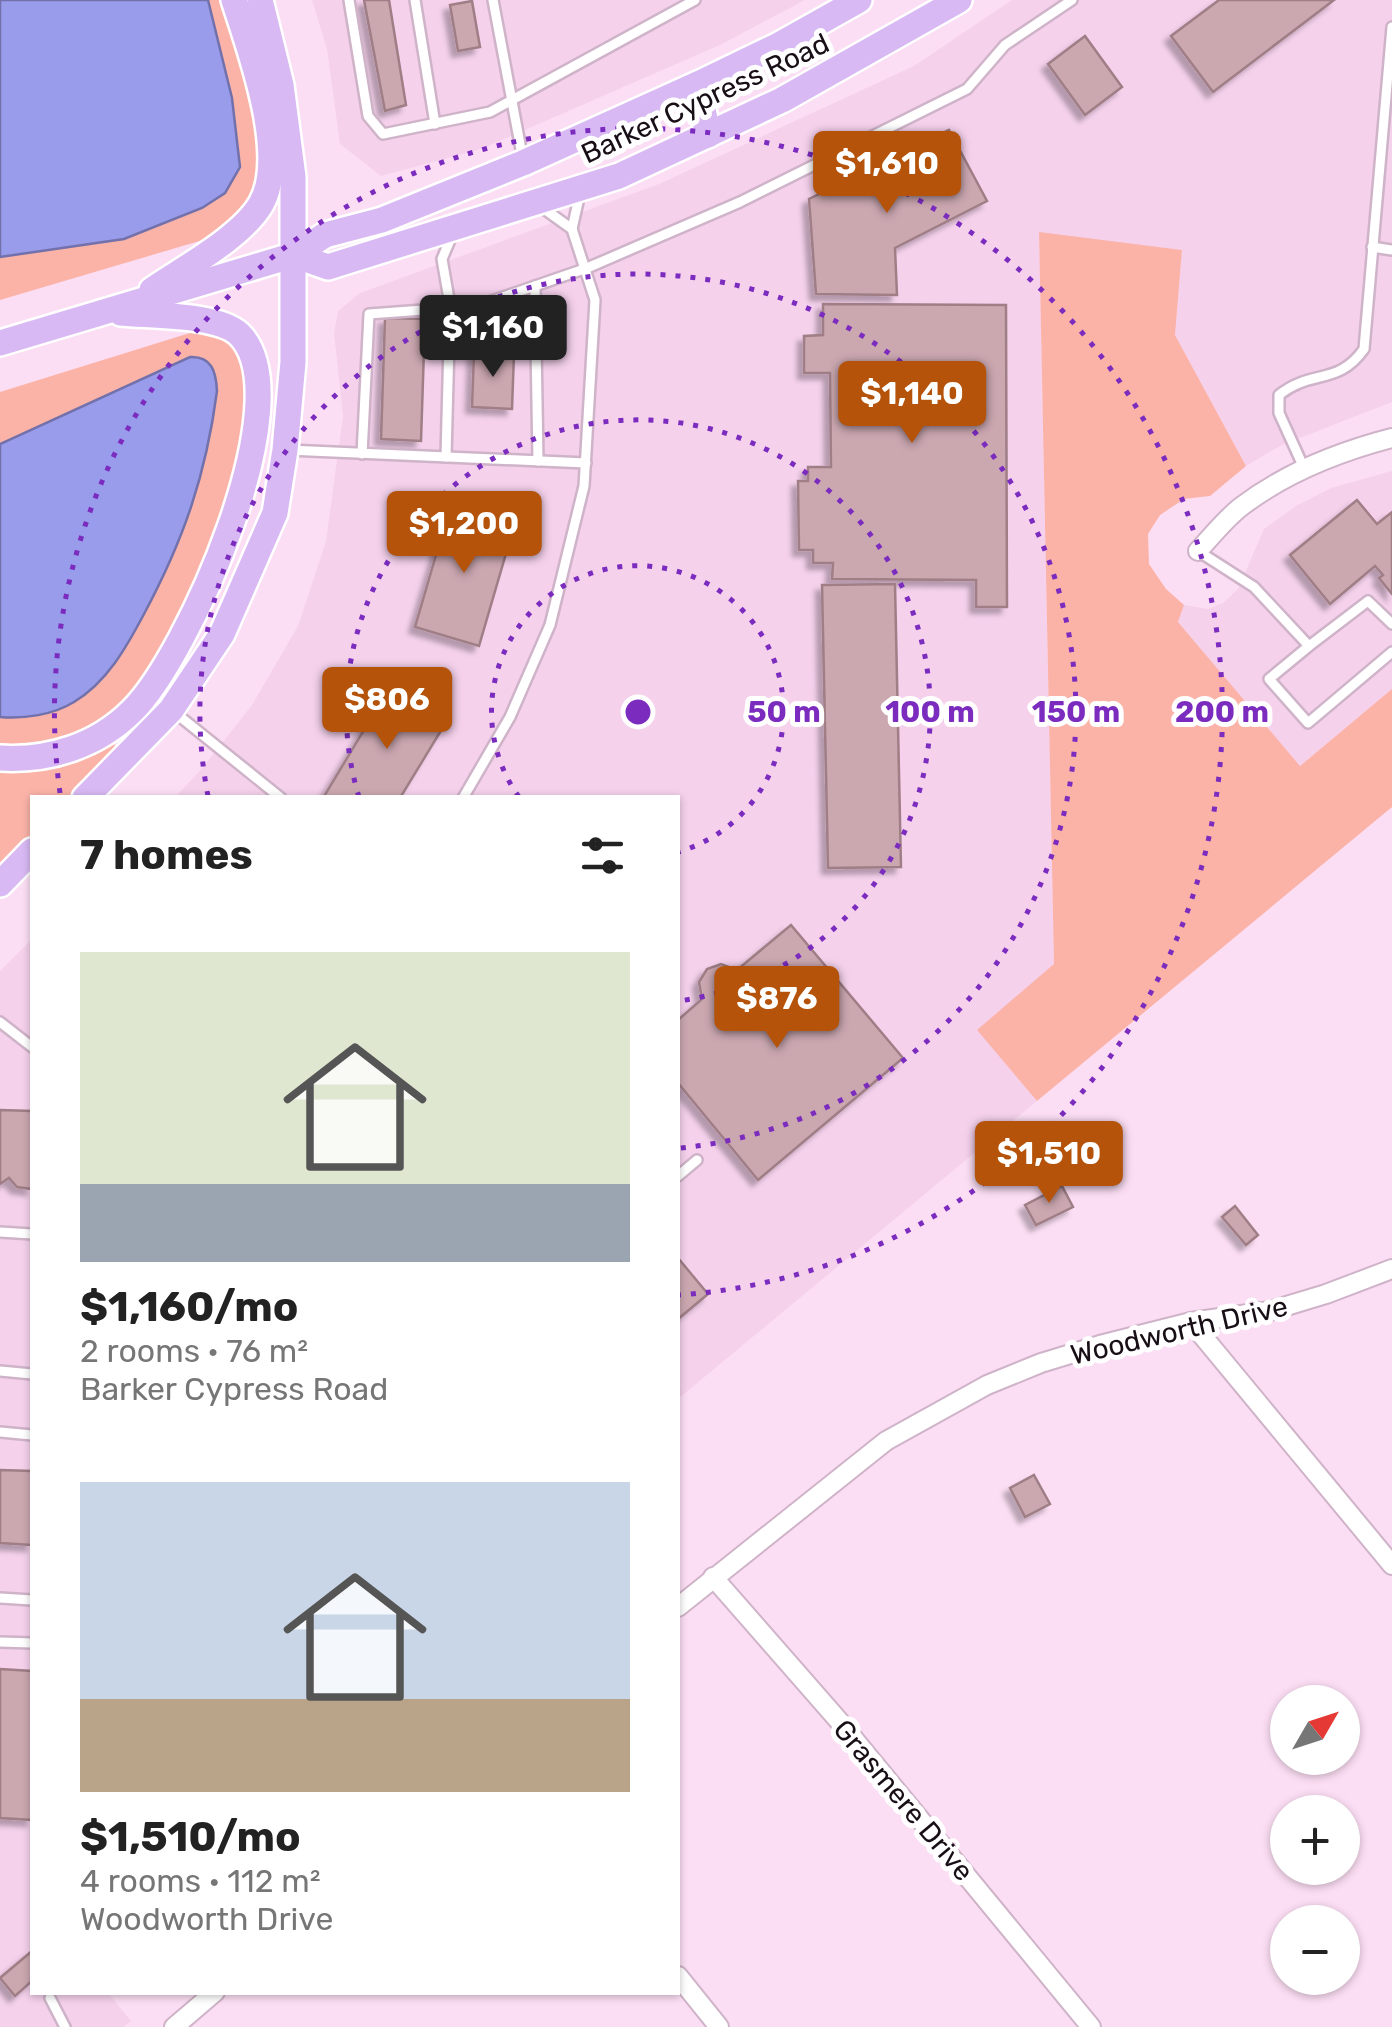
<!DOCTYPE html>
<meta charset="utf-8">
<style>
body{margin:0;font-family:Rubik,sans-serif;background:#f6f6f6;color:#222;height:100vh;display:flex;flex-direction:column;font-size:38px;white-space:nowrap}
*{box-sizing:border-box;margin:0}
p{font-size:32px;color:#767676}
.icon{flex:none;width:55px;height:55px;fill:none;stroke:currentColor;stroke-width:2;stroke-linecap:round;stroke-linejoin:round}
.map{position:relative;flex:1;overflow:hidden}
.drawer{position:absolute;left:30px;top:795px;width:650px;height:1200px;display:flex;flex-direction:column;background:#fff;border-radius:0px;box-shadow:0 2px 8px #0004}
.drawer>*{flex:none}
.needle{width:65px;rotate:51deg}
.controls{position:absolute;left:1270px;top:1685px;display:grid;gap:20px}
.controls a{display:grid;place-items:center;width:90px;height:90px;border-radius:50%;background:#fff;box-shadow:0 2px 8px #0004;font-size:50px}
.price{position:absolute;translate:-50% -85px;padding:0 22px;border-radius:10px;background:#b45309;color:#fff;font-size:32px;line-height:65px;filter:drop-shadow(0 2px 5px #0008)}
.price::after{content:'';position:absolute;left:50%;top:60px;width:30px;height:22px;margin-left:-15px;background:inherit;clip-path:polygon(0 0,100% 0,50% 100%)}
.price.selected{background:#222;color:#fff}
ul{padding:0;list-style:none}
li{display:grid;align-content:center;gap:20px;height:530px;padding:0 50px}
li span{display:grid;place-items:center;height:310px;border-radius:0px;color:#555}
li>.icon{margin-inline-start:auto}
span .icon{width:180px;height:180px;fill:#fffc;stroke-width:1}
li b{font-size:42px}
h2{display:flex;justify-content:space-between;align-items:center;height:120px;padding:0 50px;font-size:42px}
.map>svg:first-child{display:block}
.built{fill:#f5d1ec}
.green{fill:#fbb3a8}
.water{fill:#989ceb;stroke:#7271ab;stroke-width:2.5}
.building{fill:#cba7b0;stroke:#9f7e86;stroke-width:2.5;filter:url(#shadow)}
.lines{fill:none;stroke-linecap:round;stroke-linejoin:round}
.service-casing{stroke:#cfb3c8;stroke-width:14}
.minor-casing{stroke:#cfb3c8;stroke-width:22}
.primary-casing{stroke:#fff;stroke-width:30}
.service{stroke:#fff;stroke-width:9}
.minor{stroke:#fff;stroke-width:18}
.primary{stroke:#d9b9f4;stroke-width:25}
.ring{fill:none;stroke:#7b2cbf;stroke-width:5;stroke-dasharray:5 10}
.labels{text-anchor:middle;stroke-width:10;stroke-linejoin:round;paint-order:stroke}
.street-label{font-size:28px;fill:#180e16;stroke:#fff}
.centre{fill:#7b2cbf;stroke:#fff;stroke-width:5}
.ring-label{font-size:30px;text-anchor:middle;font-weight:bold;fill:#7b2cbf;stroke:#fff;stroke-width:10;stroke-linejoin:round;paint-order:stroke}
</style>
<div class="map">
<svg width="1392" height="2027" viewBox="0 0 1392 2027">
<defs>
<filter id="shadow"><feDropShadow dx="-6" dy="6" stdDeviation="2.5" flood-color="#0004"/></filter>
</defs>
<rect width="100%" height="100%" fill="#fcdef4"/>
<!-- built -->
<g class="built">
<polygon points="312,0 805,0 720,45 481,149 381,176 340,144 327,49"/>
<polygon points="1012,0 1392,0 1392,402 1282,445 1246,466 1175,335 1182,250 1039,233 1054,965 978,1030 1037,1101 678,1399 678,798 174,798 199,772 252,705 298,626 326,541 343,416 334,333 338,311 360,293 659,184 914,66"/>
<polygon points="1392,471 1392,689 1300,766 1178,622 1184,605 1208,609 1223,603 1238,589 1264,529 1296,506 1331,488"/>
<polygon points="32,939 32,1992 108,1993 131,2021 123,2027 0,2027 0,971"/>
</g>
<!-- green -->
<g class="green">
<polygon points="0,0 225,0 261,156 258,183 247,207 213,237 0,300"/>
<polygon points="1039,232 1182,250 1175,335 1246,466 1210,496 1184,499 1160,515 1148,534 1149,564 1166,589 1184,605 1178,622 1300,766 1392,689 1392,807 1037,1101 977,1030 1054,964"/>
<polygon points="212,330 227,336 246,359 245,439 219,534 158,658 116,711 90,730 38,744 0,745 0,392 193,332"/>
<polygon points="113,743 118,749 70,797 32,798 32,835 0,869 0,767 71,761"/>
</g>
<!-- water -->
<g class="water">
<polygon points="0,0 208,0 232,98 240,167 225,193 202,208 124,239 0,257"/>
<path d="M190,357c22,-1 26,15 27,34 -11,84 -33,148 -73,223 -18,34 -37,68 -70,88 -21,13 -50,17 -74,15v-273z"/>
</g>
<!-- building -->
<g class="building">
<polygon points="364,0 389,0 406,105 385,111"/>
<polygon points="1219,0 1334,0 1213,92 1171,36"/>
<polygon points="472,1 480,47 458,51 450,5"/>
<polygon points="1085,36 1122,87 1085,115 1048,64"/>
<polygon points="949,130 987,201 895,248 897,295 816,294 809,199"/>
<polygon points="823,304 1006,305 1007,607 976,607 976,580 832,579 833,563 813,563 813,550 799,550 798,481 808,481 808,467 831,467 830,373 804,373 804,336 823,335"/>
<polygon points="385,318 425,319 421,441 381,439"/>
<polygon points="474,352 514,354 512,409 472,407"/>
<polygon points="1357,500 1377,524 1392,512 1392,594 1379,578 1383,575 1375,566 1330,604 1290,555"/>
<polygon points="450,507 514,526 479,646 415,627"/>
<polygon points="895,584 901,867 828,868 822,585"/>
<polygon points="388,690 445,724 400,798 323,798"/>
<polygon points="791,925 903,1058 758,1180 678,1083 678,1020 702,999 699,982 707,969 721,964 737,970"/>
<polygon points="0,1110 32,1111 32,1189 17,1187 9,1178 0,1184"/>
<polygon points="1062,1186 1073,1207 1036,1225 1025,1205"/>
<polygon points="1235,1206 1258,1235 1246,1245 1222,1217"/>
<polygon points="678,1258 708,1294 678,1319"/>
<polygon points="0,1470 32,1471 32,1545 0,1543"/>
<polygon points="1034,1475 1050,1504 1025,1517 1010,1488"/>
<polygon points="0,1669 32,1671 32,1820 0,1818"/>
<polygon points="32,1951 32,1981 15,1996 0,1978"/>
</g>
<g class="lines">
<!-- service casing -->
<g class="service-casing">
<g id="service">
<polyline points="349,0 368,116 383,134 490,112 695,0"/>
<polyline points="415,0 435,124"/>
<polyline points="493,0 523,160"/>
<polyline points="572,229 580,193"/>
<polyline points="1372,247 1392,250"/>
<polyline points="535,286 538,461"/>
<polyline points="288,450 586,463"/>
<polyline points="362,454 369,314 477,306 587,268 740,202 967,89 1005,45 1072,0"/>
<polyline points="446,457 450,305 442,259 453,233"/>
<path d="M1304,468l-25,-55v-18c32,-26 59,-9 85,-46l28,-322"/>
<polyline points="1198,551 1254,587 1309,646 1269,679 1308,723 1392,652"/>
<polyline points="1309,646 1368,601 1392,624"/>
<polyline points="173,711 281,798"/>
<polyline points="463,798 510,717 550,625 584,486 595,300 572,229 540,206"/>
<polyline points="0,1022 32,1047"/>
<polyline points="678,1176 697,1160"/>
<polyline points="0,1232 32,1234"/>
<polyline points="0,1371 32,1374"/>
<polyline points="0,1432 32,1435"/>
<polyline points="0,1598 32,1600"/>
<polyline points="0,1642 32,1643"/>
<polyline points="50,1998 65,2027"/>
</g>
</g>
<!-- minor casing -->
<g class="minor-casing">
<g id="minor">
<path d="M1198,551c14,-15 28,-33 44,-45 45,-34 96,-54 150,-68"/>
<polyline points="1191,1322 1392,1565"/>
<polyline points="713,1577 839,1721 1091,2027"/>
<polyline points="678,1607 886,1441 987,1385 1041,1363 1100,1345 1191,1322 1270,1311 1326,1294 1392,1269"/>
<polyline points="678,1976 719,2027"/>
<polyline points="174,2027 215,1992"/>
</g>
</g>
<!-- primary casing -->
<g class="primary-casing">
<g id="primary">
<polyline points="698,84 708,135"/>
<polyline points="294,255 328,267 619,176 782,100 959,0"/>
<path d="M152,290c32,-22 90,-53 109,-86 28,-49 -11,-154 -27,-204"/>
<polyline points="0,343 294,255 325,235 382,220 523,163 698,84 779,45 859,0"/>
<path d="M0,758c49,3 97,-12 132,-47 55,-53 172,-314 107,-377 -21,-20 -89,-18 -118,-21"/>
<polyline points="85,798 171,710 222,634 275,513 285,450 293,362 293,177 281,85 260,0"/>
<polyline points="0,884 32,851"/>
</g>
</g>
<!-- service -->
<use href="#service" class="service"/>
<!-- minor -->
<use href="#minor" class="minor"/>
<!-- primary -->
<use href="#primary" class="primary"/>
</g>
<!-- distance rings -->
<g class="ring">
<path d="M519 797A146 146 0 1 1 678 852"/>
<path d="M359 797A292 292 0 1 1 679 1001"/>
<path d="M208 796A438 438 0 1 1 680 1148"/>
<path d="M60 793A584 584 0 1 1 679 1295"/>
</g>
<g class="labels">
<!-- street labels -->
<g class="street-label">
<text transform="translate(705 98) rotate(-25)" y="10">Barker Cypress Road</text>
<text transform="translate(1179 1330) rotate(-13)" y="10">Woodworth Drive</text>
<text transform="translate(904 1800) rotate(50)" y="10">Grasmere Drive</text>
</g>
</g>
<circle cx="638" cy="712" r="15" class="centre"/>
<g class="ring-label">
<text x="784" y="722">50 m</text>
<text x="930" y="722">100 m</text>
<text x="1076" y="722">150 m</text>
<text x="1222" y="722">200 m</text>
</g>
</svg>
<div class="controls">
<a><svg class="needle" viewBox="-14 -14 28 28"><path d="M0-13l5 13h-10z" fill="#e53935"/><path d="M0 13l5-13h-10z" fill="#767676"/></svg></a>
<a>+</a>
<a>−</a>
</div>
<b class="price" style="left:887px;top:216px">$1,610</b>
<b class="price selected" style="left:493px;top:380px">$1,160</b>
<b class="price" style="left:912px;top:446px">$1,140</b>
<b class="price" style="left:464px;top:576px">$1,200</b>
<b class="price" style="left:387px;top:752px">$806</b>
<b class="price" style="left:777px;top:1051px">$876</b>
<b class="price" style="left:1049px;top:1206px">$1,510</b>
<section class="drawer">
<h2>7 homes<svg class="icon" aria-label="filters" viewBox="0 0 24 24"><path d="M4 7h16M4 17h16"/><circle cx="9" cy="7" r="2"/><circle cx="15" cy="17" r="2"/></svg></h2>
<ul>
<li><span style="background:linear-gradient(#dfe7d0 75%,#9aa5b1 0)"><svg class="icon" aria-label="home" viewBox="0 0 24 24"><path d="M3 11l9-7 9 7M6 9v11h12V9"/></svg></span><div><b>$1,160/mo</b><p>2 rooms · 76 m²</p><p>Barker Cypress Road</p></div></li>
<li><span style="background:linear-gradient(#c9d6e8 70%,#b9a48a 0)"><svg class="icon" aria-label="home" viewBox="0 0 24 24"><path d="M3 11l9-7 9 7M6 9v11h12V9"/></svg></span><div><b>$1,510/mo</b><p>4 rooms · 112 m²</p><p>Woodworth Drive</p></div></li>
</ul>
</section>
</div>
